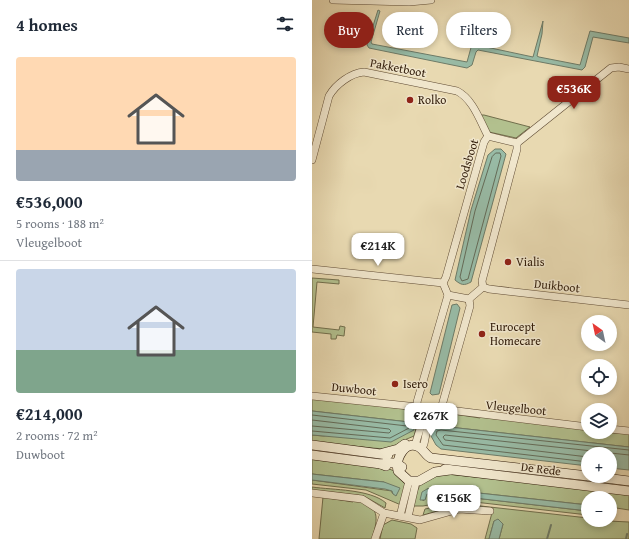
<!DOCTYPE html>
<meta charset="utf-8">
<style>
body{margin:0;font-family:"Gentium Book Plus",serif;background:#f6f6f7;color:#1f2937;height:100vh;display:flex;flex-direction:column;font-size:15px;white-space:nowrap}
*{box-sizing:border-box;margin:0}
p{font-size:13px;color:#747a83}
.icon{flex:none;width:22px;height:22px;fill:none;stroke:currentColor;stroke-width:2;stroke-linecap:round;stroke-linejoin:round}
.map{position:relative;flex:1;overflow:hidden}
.panel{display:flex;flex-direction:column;background:#fff;width:312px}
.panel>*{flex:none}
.top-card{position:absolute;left:12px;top:12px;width:245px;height:36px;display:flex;gap:8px}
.needle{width:26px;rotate:327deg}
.fabs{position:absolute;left:269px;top:315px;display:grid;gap:8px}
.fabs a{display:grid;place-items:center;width:36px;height:36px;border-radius:50%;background:#fff;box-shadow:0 2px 6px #0003;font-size:20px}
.price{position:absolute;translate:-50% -34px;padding:0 9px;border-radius:8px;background:#fff;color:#222;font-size:13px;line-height:26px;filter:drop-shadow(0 1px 2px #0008)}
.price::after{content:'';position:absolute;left:50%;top:24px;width:12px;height:9px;margin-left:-6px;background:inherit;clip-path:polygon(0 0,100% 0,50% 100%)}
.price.on{background:#8f2418;color:#fff}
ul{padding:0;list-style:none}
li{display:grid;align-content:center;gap:8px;height:212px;padding:0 16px}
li+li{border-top:1px solid #e0e1e3}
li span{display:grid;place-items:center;height:124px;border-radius:4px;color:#555}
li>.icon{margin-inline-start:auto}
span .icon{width:72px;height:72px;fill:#fffc;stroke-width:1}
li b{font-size:17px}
h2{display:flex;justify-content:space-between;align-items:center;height:48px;padding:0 16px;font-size:17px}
.tag{padding:0 14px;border-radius:18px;background:#fff;box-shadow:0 2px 6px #0003;font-size:14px;line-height:36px}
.tag.on{background:#8f2418;color:#fff}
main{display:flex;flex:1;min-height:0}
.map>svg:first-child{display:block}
.green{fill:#b2c08e;stroke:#716e4c}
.water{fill:#98bba6;stroke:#6e7b67}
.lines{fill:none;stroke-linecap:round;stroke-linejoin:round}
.shore{stroke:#646b58;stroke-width:1}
.stream{stroke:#6e7b67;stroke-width:2}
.street-casing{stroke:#5e4a33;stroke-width:8}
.secondary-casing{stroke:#301b09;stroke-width:10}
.street{stroke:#f0e6cc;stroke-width:7}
.secondary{stroke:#f0e6cc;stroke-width:9}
.poi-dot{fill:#8f2418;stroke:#f0e6cc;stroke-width:1.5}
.labels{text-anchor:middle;stroke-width:3;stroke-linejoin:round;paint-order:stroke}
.street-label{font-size:12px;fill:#301b09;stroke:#f0e6cc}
.poi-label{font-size:12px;fill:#301b09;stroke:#f0e6cc;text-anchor:start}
</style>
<main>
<section class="panel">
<h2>4 homes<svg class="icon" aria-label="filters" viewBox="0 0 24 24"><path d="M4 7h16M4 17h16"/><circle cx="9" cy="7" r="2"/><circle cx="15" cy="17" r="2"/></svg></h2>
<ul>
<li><span style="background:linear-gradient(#ffd9b3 75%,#9aa5b1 0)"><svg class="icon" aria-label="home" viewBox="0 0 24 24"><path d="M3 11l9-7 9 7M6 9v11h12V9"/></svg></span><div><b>€536,000</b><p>5 rooms · 188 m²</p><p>Vleugelboot</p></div></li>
<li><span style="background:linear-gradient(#c9d6e8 65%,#7fa58c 0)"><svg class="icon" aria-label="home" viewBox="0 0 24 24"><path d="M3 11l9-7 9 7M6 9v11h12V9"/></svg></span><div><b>€214,000</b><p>2 rooms · 72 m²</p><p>Duwboot</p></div></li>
</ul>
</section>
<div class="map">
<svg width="317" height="539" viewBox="0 0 317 539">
<rect width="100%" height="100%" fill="#e8d9b1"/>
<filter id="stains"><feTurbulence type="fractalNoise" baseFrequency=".005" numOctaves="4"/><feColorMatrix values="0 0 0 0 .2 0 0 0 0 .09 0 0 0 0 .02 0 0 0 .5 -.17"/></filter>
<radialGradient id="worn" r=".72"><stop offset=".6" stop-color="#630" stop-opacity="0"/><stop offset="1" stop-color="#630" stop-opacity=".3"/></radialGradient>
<!-- green -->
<g class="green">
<polygon points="167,115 172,115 218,127 204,138 177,132"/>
<polygon points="0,278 27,280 27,284 5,282 1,327 27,330 28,326 33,327 32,336 25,335 24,339 19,339 19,334 0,332"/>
<polygon points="0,398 94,409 104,411 107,419 102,436 90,441 83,447 71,449 0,442 0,435 12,436 97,422 0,411"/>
<polygon points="135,413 168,418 169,417 276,429 276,432 317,433 317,447 128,426 122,428 117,426 122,418"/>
<polygon points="0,459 75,468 82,471 93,484 89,505 54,490 0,484 0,480 80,491 80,493 85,495 72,482 0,474"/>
<path d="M134,474l183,19v17l-19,-3v-9h-22v7l-155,-17 -6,1 -4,12 4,-7 4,-1 157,18v4l-131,-15 -34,6h-10c5,-23 9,-29 33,-32z"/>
<path d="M0,487c21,3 58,2 74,16l-1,5 -21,-12 -52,-6z"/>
<path d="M11,497l30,5 1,-2c27,4 24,19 18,39h-53z"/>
<polygon points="142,503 276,518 276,520 317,522 317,539 187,539 191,524 182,521 177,539 173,539 181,509 148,505 111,515 113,509"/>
<polygon points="80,520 99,524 105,528 103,539 68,539 71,525"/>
</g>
<!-- water -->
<g class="water">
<polygon points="66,10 68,11 59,42 60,44 155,62 160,44 221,57 231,21 230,34 225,56 227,57 268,65 278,31 317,38 317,43 281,37 273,67 270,70 166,50 164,52 160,65 155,68 57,48 55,45"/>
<path d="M183,149h6l5,5 -35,128c-7,4 -10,3 -16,-2l16,-70 17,-55z"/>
<polygon points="145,304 148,308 127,394 120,395 118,393 140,305"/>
<polygon points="0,411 97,422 101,424 102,430 79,442 0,435"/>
<polygon points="128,426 317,447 317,470 298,468 298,454 276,454 276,466 129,449 124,445 119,436 122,428"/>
<polygon points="0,474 72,482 88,488 84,496 81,494 80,491 73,489 0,480"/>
<polygon points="121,488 276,505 276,511 119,493 115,494 113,500 108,500 110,492 115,489"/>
<polygon points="186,519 191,524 187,539 177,539 182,521"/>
</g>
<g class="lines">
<!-- shore -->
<g class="shore">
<polygon points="184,153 188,153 189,156 156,279 150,281 148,277 163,211 180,157"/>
<polyline points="0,415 95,426 97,428 78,438 0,431"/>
<polyline points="0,420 77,429 79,431 77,433 0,426"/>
<polyline points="276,457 133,440 131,437 133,435 317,455"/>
<polyline points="276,462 131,445 124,435 125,431 129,430 317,450"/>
</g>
<!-- stream -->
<g class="stream">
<polyline points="235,539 239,525"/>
<polyline points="314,539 315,534"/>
</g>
<!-- street casing -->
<g class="street-casing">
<g id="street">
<polyline points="21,0 97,2 119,0"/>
<polyline points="205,143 299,68 307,67 317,69"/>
<path d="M0,160l17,-64c7,-12 22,-23 35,-24l93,19c16,8 23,30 31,45"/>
<polyline points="0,269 131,283"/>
<polyline points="171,287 177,289 317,305"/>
<polyline points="136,295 157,299"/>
<polyline points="0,396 106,407"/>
<polyline points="106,407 105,402 136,295 131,283 134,277 172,142 176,136 205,143 205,149 170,281 171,287 157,299 158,306 129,409"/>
<polyline points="106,407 115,414 123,413 129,409"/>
<polyline points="129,409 276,427"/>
<polyline points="298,429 317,431"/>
<polyline points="104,442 110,423 115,414"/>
<polyline points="112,444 116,424 115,414"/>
<polyline points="0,493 50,499 72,513 108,520 147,509 178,511"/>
<polyline points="88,516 97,481"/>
<polyline points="96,517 104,482"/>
<polyline points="63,539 72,513"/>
</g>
</g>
<!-- secondary casing -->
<g class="secondary-casing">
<g id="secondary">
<polyline points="0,445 76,455"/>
<polyline points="71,453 86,449 93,444"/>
<polyline points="0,455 69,464 74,466"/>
<path d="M69,464c7,-2 15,-2 21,3"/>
<polyline points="133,469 317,491"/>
<path d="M138,470l-15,2 -16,9h-10l-11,-10c-3,-12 7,-32 21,-24 5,3 7,9 12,11l157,18"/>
<polyline points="277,476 317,481"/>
</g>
</g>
<!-- street -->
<use href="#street" class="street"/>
<!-- secondary -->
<use href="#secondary" class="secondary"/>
</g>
<!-- markers -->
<g class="poi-dot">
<circle cx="98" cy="100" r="4"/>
<circle cx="196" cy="262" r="4"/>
<circle cx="170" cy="334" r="4"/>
<circle cx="83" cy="384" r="4"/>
</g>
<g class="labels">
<!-- street labels -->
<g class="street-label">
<text transform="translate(86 68) rotate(11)" y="4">Pakketboot</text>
<text transform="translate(155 164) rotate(-73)" y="4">Loodsboot</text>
<text transform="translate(245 286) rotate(6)" y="4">Duikboot</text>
<text transform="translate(42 389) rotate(6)" y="4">Duwboot</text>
<text transform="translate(204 408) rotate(6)" y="4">Vleugelboot</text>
<text transform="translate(229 469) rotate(7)" y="4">De Rede</text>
</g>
<!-- poi labels -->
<g class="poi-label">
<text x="106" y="104">Rolko</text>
<text x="204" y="266">Vialis</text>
<text x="178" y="331">Eurocept<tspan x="178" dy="14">Homecare</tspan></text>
<text x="91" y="388">Isero</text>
</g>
</g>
<rect width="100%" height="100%" filter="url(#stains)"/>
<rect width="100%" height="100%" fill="url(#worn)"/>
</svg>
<div class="fabs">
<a><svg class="needle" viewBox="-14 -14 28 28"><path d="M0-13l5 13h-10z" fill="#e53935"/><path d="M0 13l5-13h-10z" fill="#747a83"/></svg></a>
<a><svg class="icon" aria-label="locate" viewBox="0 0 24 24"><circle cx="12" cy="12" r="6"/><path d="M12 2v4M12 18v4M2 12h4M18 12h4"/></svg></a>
<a><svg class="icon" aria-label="layers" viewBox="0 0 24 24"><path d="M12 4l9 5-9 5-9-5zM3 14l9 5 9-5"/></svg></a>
<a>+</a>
<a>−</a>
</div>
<b class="price on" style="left:262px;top:110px">€536K</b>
<b class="price" style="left:66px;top:267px">€214K</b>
<b class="price" style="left:119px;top:437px">€267K</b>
<b class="price" style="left:142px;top:519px">€156K</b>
<div class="top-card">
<a class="tag on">Buy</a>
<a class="tag">Rent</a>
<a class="tag">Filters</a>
</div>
</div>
</main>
